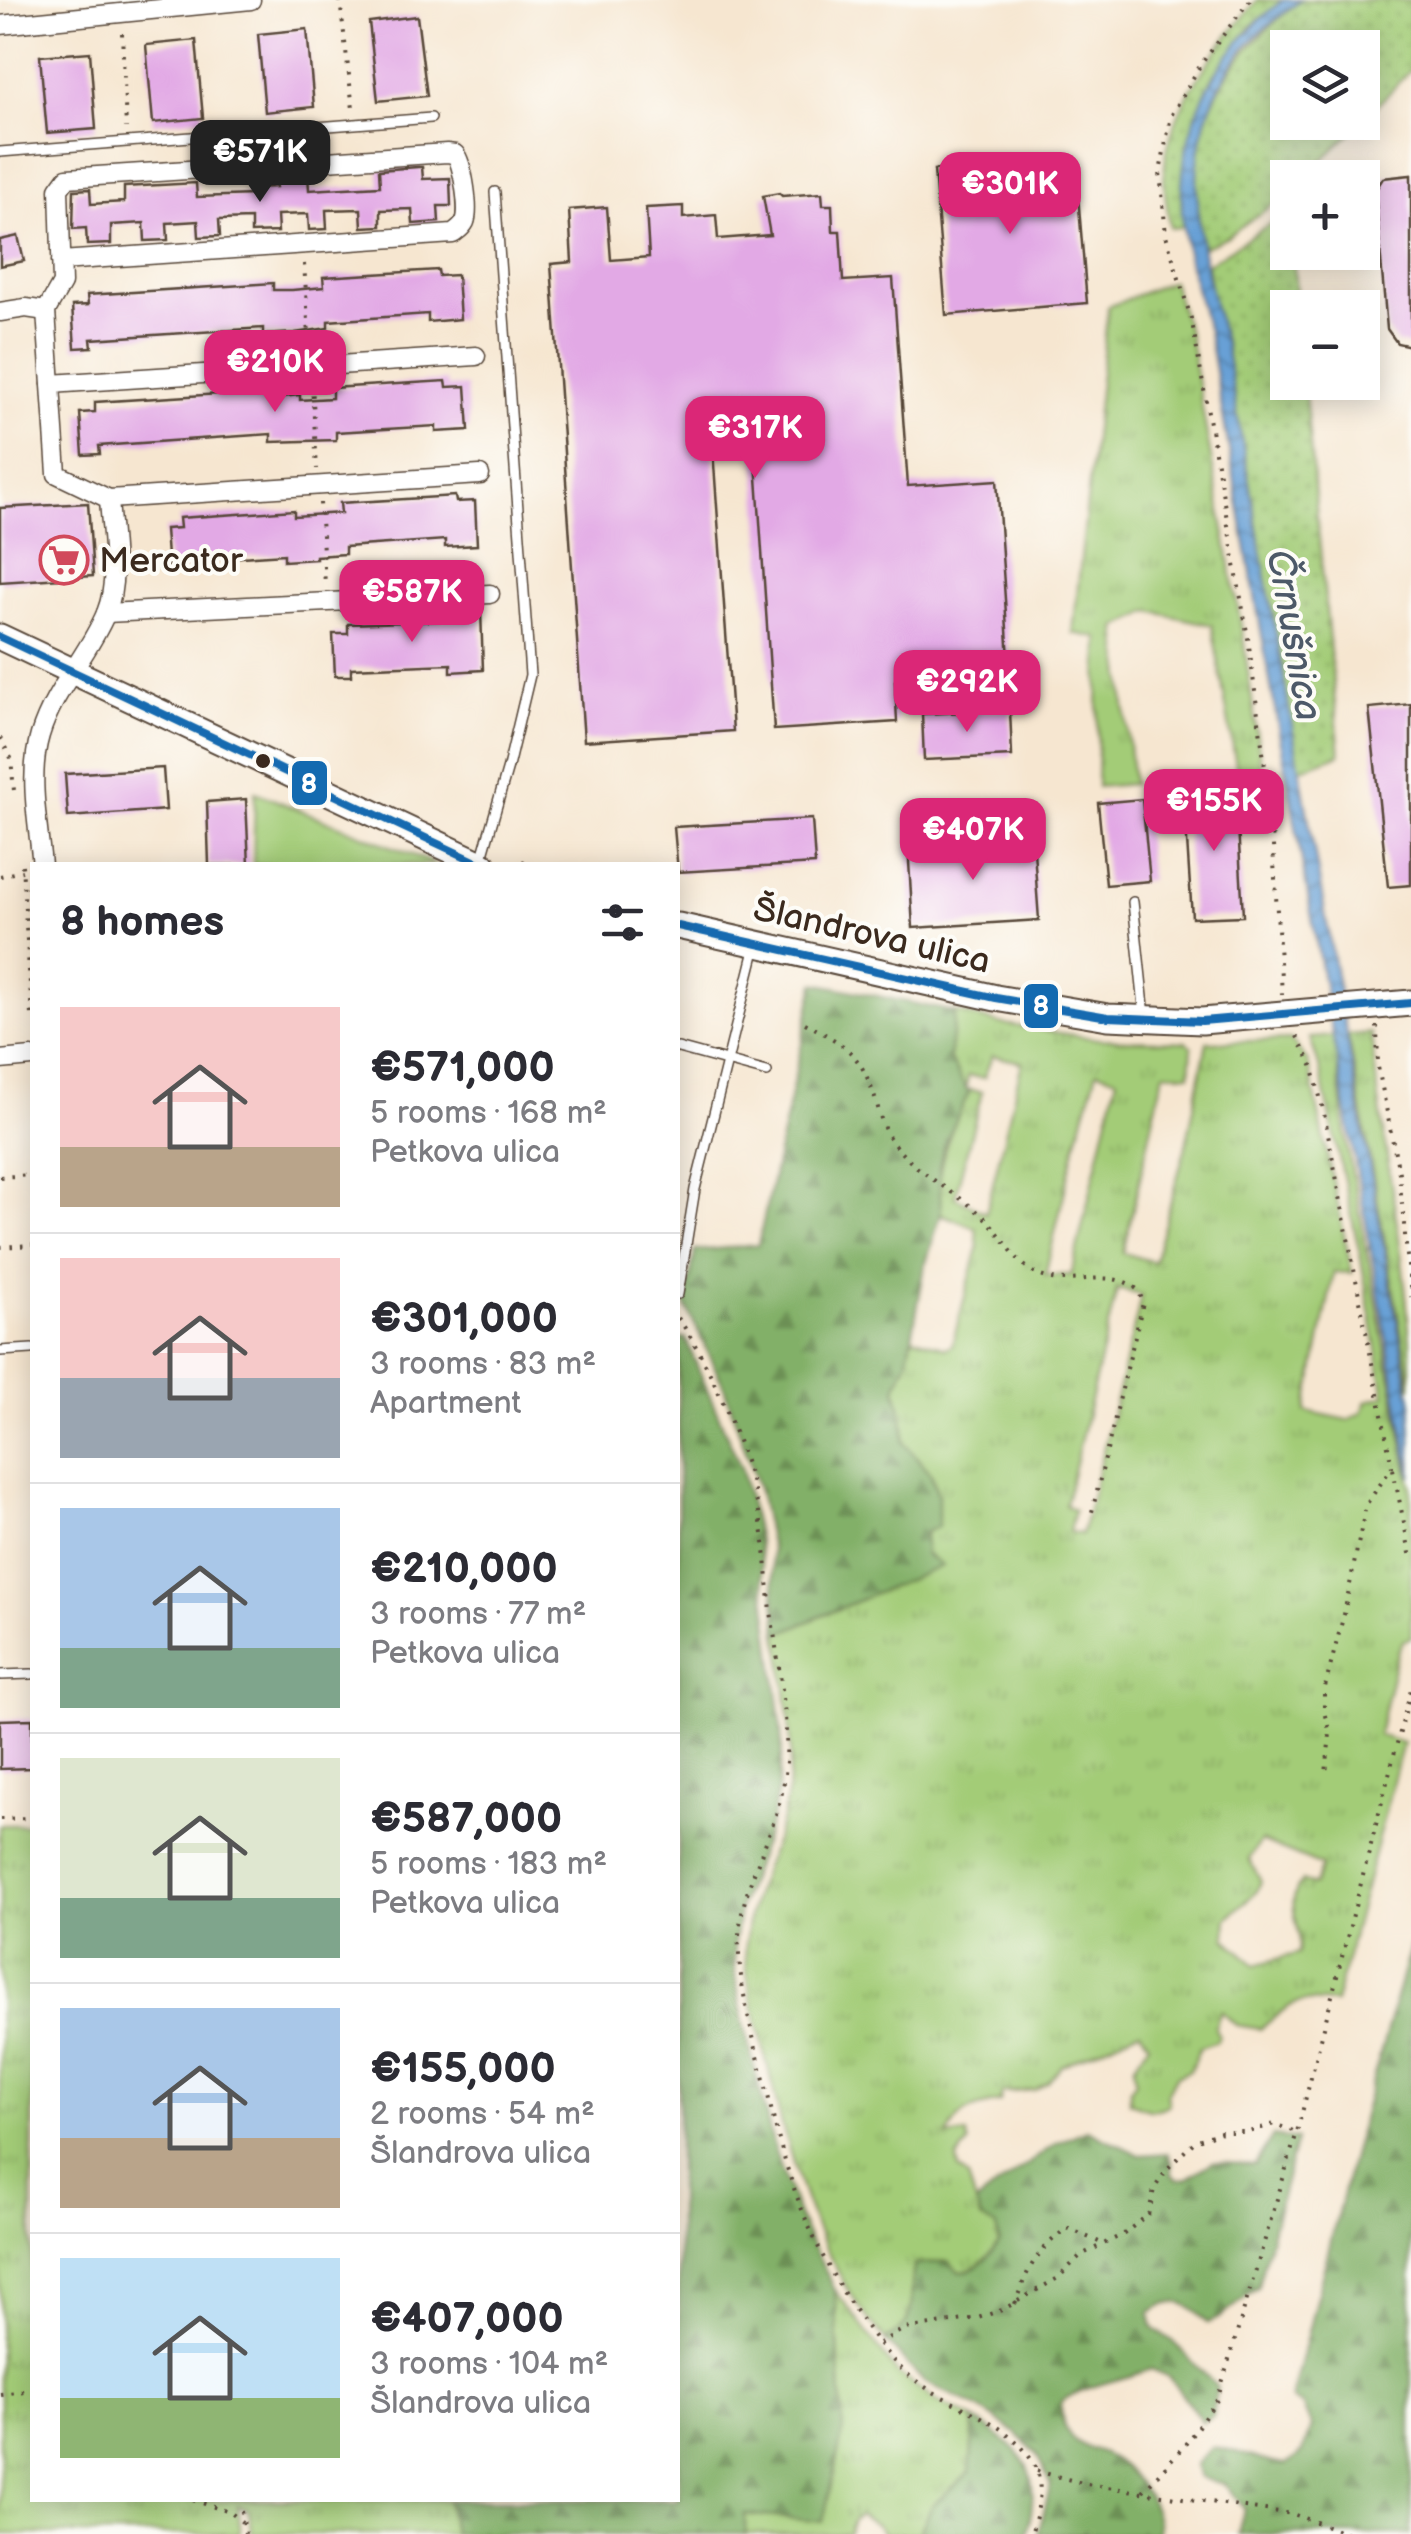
<!DOCTYPE html>
<meta charset="utf-8">
<style>
body{margin:0;font-family:"Balsamiq Sans",sans-serif;background:#f7f7f7;color:#2b2b33;height:100vh;display:flex;flex-direction:column;font-size:38px;white-space:nowrap}
*{box-sizing:border-box;margin:0}
p{font-size:32px;color:#7c7c81}
.icon{flex:none;width:55px;height:55px;fill:none;stroke:currentColor;stroke-width:2;stroke-linecap:round;stroke-linejoin:round}
.map{position:relative;flex:1;overflow:hidden}
.drawer{position:absolute;left:30px;top:862px;width:650px;height:1640px;display:flex;flex-direction:column;background:#fff;border-radius:0px;box-shadow:0 5px 25px #0003}
.drawer>*{flex:none}
.controls{position:absolute;left:1270px;top:30px;display:grid;gap:20px}
.controls a{display:grid;place-items:center;width:110px;height:110px;border-radius:0px;background:#fff;box-shadow:0 5px 25px #0003;font-size:50px}
.price{position:absolute;translate:-50% -85px;padding:0 22px;border-radius:20px;background:#db2777;color:#fff;font-size:32px;line-height:65px;filter:drop-shadow(0 2px 5px #0008)}
.price::after{content:'';position:absolute;left:50%;top:60px;width:30px;height:22px;margin-left:-15px;background:inherit;clip-path:polygon(0 0,100% 0,50% 100%)}
.price.selected{background:#222;color:#fff}
ul{padding:0;list-style:none}
li{display:flex;align-items:center;gap:30px;height:250px;padding:0 30px}
li+li{border-top:2px solid #e1e1e2}
li span{display:grid;place-items:center;flex:none;width:280px;height:200px;border-radius:0px;color:#555}
li>.icon{margin-inline-start:auto}
span .icon{width:120px;height:120px;fill:#fffc;stroke-width:1}
li b{font-size:42px}
h2{display:flex;justify-content:space-between;align-items:center;height:120px;padding:0 30px;font-size:42px}
.map>svg:first-child{display:block}
.grass{fill:url(#grass-tufts);stroke:#6f7b4a;stroke-width:2.5;fill-rule:evenodd}
.forest{fill:url(#forest-firs);stroke:#5e6d43;stroke-width:2.5}
.park{fill:url(#park-dots);stroke:#6f7b4a;stroke-width:2.5}
.pitch{fill:#a3cc77;stroke:#6f7b4a;stroke-width:2.5}
.water{fill:url(#water-waves);stroke:#51657a;stroke-width:2.5}
.building{fill:#e2a9e5}
.lines{fill:none;stroke-linecap:round;stroke-linejoin:round}
.lane-casing{stroke:#574639;stroke-width:12}
.street-casing{stroke:#574639;stroke-width:21}
.secondary-casing{stroke:#574639;stroke-width:29}
.path{stroke:#574639;stroke-width:4;stroke-dasharray:2.5 8;stroke-linecap:butt}
.lane{stroke:#fff;stroke-width:9}
.street{stroke:#fff;stroke-width:18}
.secondary{stroke:#fff;stroke-width:25}
.bus-1-casing{stroke:#fdfcf7;stroke-width:15}
.bus-1{stroke:#136ab0;stroke-width:8}
.bus-dot{fill:#3b2a1e;stroke:#fdfcf7;stroke-width:4}
.labels{text-anchor:middle;stroke-width:8;stroke-linejoin:round;paint-order:stroke}
.poi-label{font-size:35px;fill:#3b2a1e;stroke:#fdfcf7;text-anchor:start}
.street-label{font-size:35px;fill:#3b2a1e;stroke:#fdfcf7}
.water-label{font-size:38px;font-style:italic;fill:#4d5968;stroke:#fdfcf7}
.line-badge{stroke:#fdfcf7;stroke-width:4}
.badge-label{font-size:28px;text-anchor:middle;font-weight:bold;fill:#fff}
</style>
<div class="map">
<svg width="1411" height="2534" viewBox="0 0 1411 2534">
<defs>
<pattern id="grass-tufts" width="24" height="20" patternUnits="userSpaceOnUse" patternTransform="scale(2.5)"><rect width="24" height="20" fill="#a3cc77"/><path d="M3 7l-1-3M5 7V3M7 7l1-3M15 17l-1-3M17 17v-4M19 17l1-3" fill="none" stroke="#8daf66"/></pattern>
<pattern id="forest-firs" width="22" height="20" patternUnits="userSpaceOnUse" patternTransform="scale(2.5)"><rect width="22" height="20" fill="#82b068"/><path d="M5 1l3.5 6h-7zM16 11l3.5 6h-7z" fill="#6c8f55"/></pattern>
<pattern id="park-dots" width="8" height="8" patternUnits="userSpaceOnUse" patternTransform="scale(2.5)"><rect width="8" height="8" fill="#a3cc77"/><path d="M2 2h.1M6 6h.1" fill="none" stroke="#8daf66" stroke-width="1.8" stroke-linecap="round"/></pattern>
<pattern id="water-waves" width="16" height="10" patternUnits="userSpaceOnUse" patternTransform="scale(2.5)"><rect width="16" height="10" fill="#67a0d6"/><path d="M0 5q4-4 8 0t8 0" fill="none" stroke="#5683ad"/></pattern>
</defs>
<rect width="100%" height="100%" fill="#fdfcf7"/>
<filter id="ink" filterUnits="userSpaceOnUse"><feTurbulence type="fractalNoise" baseFrequency=".01" numOctaves="2"/><feDisplacementMap in="SourceGraphic" scale="20" xChannelSelector="R" yChannelSelector="G"/><feConvolveMatrix kernelMatrix="1 2 1 2 8 2 1 2 1" color-interpolation-filters="sRGB"/></filter>
<filter id="wash" filterUnits="userSpaceOnUse"><feTurbulence type="fractalNoise" baseFrequency=".0048" numOctaves="4" result="noise"/><feDisplacementMap in="SourceGraphic" scale="40" xChannelSelector="R" yChannelSelector="G"/><feGaussianBlur stdDeviation="2.25" result="paint"/><feColorMatrix in="noise" values="0 0 0 0 0 0 0 0 0 0 0 0 0 0 0 0 0 1.4 0 .05"/><feComposite in="paint" operator="in"/></filter>
<g filter="url(#wash)">
<rect width="100%" height="100%" fill="#f6e6d0"/>
<!-- grass -->
<g class="grass">
<polygon points="1172,281 1189,335 1243,636 1262,772 1237,771 1212,625 1150,611 1117,628 1133,784 1097,787 1099,638 1073,633 1108,307"/>
<path d="M955,1012l43,11 100,16 89,3 5,5 -2,27 -26,-2 -41,181 31,9 32,-116 21,-104 84,-2 17,22 44,211 -18,-1 -28,139 42,9 14,-8 5,-11 18,-5 -23,-132 -42,-195 -10,-31 24,-2 13,109 64,341v151l-8,4 -5,10 -20,84 25,8 -68,260c-45,-5 -41,0 -75,26l-24,-4 -15,-14 -6,16 4,9 -2,5 -17,6 -10,23 -14,6 -9,18 2,10c-15,10 -23,4 -39,-2v-13l6,-8 -2,-15 15,-23 -9,-13 -79,36 -13,16 -13,8 -33,3 -2,9c-30,7 -39,6 -53,35l19,-3 3,10 -12,15 2,11 9,8 13,41 16,8 2,16c-11,14 -21,29 -40,29l-12,-11 -32,4c-7,18 2,42 -10,59 -3,6 -14,12 -20,16 -72,-83 -97,-185 -121,-290 -9,-37 -21,-74 -18,-112 3,-41 24,-78 35,-116 18,-63 6,-125 -3,-188l163,-68 -16,-12c-5,-29 20,-52 6,-80 -7,-12 -20,-20 -27,-31v-17l-8,-38 17,-51 33,11 6,-3 26,-97 -2,-20 -35,-14c-9,-45 9,-84 29,-124l12,2 -27,105 31,16 36,-151 -30,-6 -8,22 -16,-2 -2,13 -17,-31zM1097,1071l20,7 -46,197h-26l30,-128zM1117,1289l25,6 -55,219 -6,20 -12,-2 5,-22 -9,-5zM1261,1841l61,25 -8,19 -12,-4c-20,27 2,42 -3,72l-44,12 -29,-27 1,-20 30,-27 4,-10 -12,-22z"/>
<path d="M1371,1033c11,119 40,235 40,355l-63,-353z"/>
<polygon points="0,1825 32,1825 32,2500 448,2500 453,2534 252,2534 247,2509 237,2506 240,2534 0,2534"/>
<polygon points="835,2290 898,2374 938,2402 974,2419 970,2472 932,2506 919,2534 883,2534 877,2525 859,2515 853,2520 848,2534 745,2534 745,2514 823,2521 843,2430"/>
</g>
<!-- forest -->
<g class="forest">
<polygon points="815,983 955,1012 949,1058 966,1089 970,1090 943,1148 939,1168 941,1214 925,1266 908,1359 896,1388 904,1426 904,1443 930,1473 938,1494 938,1527 925,1532 925,1554 942,1566 778,1634 771,1549 758,1487 724,1387 685,1304 695,1251 758,1245"/>
<polygon points="685,1338 742,1470 758,1540 780,1714 782,1750 778,1788 772,1818 740,1906 734,1943 735,1974 743,2020 775,2152 800,2221 835,2290 843,2431 823,2522 745,2514 745,2534 453,2534 448,2500 678,2500 678,1339"/>
<path d="M1411,1944v590h-173l6,-26 -19,-24 -25,-6 -5,-13 17,-18c26,2 48,16 74,18l17,-13 8,-26 -8,-20 -12,-7 67,-266z"/>
<path d="M1087,2130l53,25 28,-2 4,9v13l6,4 9,-1 26,-16 42,3 18,-29 23,4 -39,149c-16,10 -33,30 -50,34 -21,-21 -31,-30 -57,-10l3,15 18,12 46,47 -5,29 -9,6 -35,-46 -17,-7c-27,11 -67,16 -89,32 -2,14 0,26 10,37 9,10 31,14 43,22 20,14 47,49 42,74h-119l13,-50 -16,-32 -19,-19 -38,-25 -55,-27 -38,-41c6,-4 17,-10 20,-16 12,-17 3,-41 10,-59l33,-4 11,11c19,0 30,-15 40,-30l-2,-15 -16,-8 -5,-16 80,-60z"/>
<path d="M974,2419c53,34 68,50 53,115h-108l13,-28 38,-34z"/>
</g>
<!-- park -->
<g class="park">
<path d="M1257,0h26l-33,27 -39,53 -30,113 2,34 -13,1c-2,-15 -5,-30 -6,-46 -1,-71 51,-130 93,-182z"/>
<path d="M1301,0h110v69l-49,53v-74h-74v74h74l-57,55 -17,1 -1,16 -3,3 -58,40 -23,11c-20,-115 7,-176 98,-248z"/>
<polygon points="1287,213 1288,252 1293,253 1297,307 1288,308 1288,382 1304,383 1340,754 1299,770 1225,345 1212,300 1207,264"/>
</g>
<!-- pitch -->
<polygon class="pitch" points="255,792 433,863 435,865 253,865"/>
<!-- water -->
<path class="water" d="M1283,0h18c-16,13 -34,25 -48,39 -83,88 -57,202 -28,306l186,1055v77l-203,-1146c-10,-34 -21,-68 -25,-104 -9,-93 27,-171 100,-227z"/>
<g id="blocks">
<!-- building -->
<g class="building">
<polygon points="417,16 427,96 378,101 369,22"/>
<polygon points="307,29 314,107 265,112 258,34"/>
<polygon points="196,40 203,118 153,123 146,45"/>
<polygon points="90,52 96,129 47,133 40,56"/>
<polygon points="1075,159 1087,303 946,315 934,170"/>
<polygon points="418,167 422,167 423,179 450,178 451,206 438,206 439,222 413,224 412,209 381,210 381,226 362,227 361,209 326,210 327,229 309,230 308,214 277,215 278,232 251,233 251,219 219,220 220,236 199,237 198,221 167,223 168,240 145,241 144,223 111,225 111,244 87,245 86,228 73,229 74,190 90,189 91,204 124,202 124,187 196,183 197,197 252,195 251,188 276,187 276,177 308,175 309,190 380,186 379,170"/>
<polygon points="1411,175 1411,346 1397,343 1387,329 1375,191 1383,178"/>
<polygon points="779,193 782,196 822,193 823,205 832,205 833,231 840,231 843,281 893,278 908,486 997,480 1010,674 895,681 897,722 774,730 755,447 713,450 733,731 584,741 551,264 572,262 569,210 607,207 611,260 649,257 646,208 683,206 683,218 716,215 718,239 770,235 763,196"/>
<polygon points="18,236 24,261 0,266 0,240"/>
<polygon points="438,270 439,276 457,275 460,319 428,322 428,314 328,321 328,328 295,333 263,335 263,328 91,339 92,347 75,348 72,306 88,305 87,295 273,283 273,290 292,290 324,287 323,277"/>
<polygon points="446,381 447,387 466,386 469,430 436,432 436,426 336,432 336,440 271,442 271,434 99,446 100,454 83,455 80,413 95,412 95,402 281,390 281,397 300,395 300,400 332,398 332,388"/>
<polygon points="455,496 456,502 475,501 477,545 445,547 445,540 345,547 345,554 316,556 316,559 284,561 284,554 184,561 184,570 168,571 165,529 180,528 179,518 294,510 294,516 326,514 341,513 340,503"/>
<polygon points="88,503 93,576 0,582 0,508"/>
<polygon points="481,610 483,670 451,672 451,664 351,668 351,676 335,676 333,634 348,634 348,624 463,620 462,611"/>
<polygon points="1411,704 1411,885 1388,887 1369,708"/>
<polygon points="1010,710 1012,756 924,760 922,714"/>
<polygon points="163,768 166,810 68,817 65,774"/>
<polygon points="1236,789 1243,916 1192,918 1184,793"/>
<polygon points="246,799 249,865 209,865 207,802"/>
<polygon points="1142,799 1150,881 1106,885 1098,803"/>
<polygon points="812,819 815,864 678,872 674,827"/>
<polygon points="1033,837 1039,920 913,928 908,845"/>
<polygon points="32,1719 32,1768 0,1769 0,1720"/>
</g>
</g>
</g>
<g filter="url(#ink)">
<use href="#blocks" fill-opacity="0" stroke="#574639" stroke-width="2.5"/>
<g class="lines">
<!-- lane casing -->
<g class="lane-casing">
<g id="lane">
<polyline points="0,152 431,118"/>
<polyline points="481,861 508,767 530,675 495,192"/>
<polyline points="1133,902 1145,1016"/>
<polyline points="678,1048 767,1072"/>
<polyline points="678,1294 695,1189 756,946"/>
<polyline points="0,1351 32,1349"/>
<polyline points="0,1675 32,1674"/>
</g>
</g>
<!-- street casing -->
<g class="street-casing">
<g id="street">
<polyline points="0,25 251,0"/>
<polyline points="0,312 26,308 46,311"/>
<polyline points="51,384 476,356"/>
<polyline points="109,499 480,475"/>
<polyline points="106,613 490,594"/>
<path d="M42,865c-4,-41 -14,-90 -2,-130 14,-46 48,-79 66,-122 14,-34 5,-78 3,-114l-52,-25 -11,-163 16,-28 -3,-94 8,-11 380,-25 8,1c8,9 15,56 10,68 -3,6 -7,8 -12,12l-392,27"/>
<polyline points="0,1060 32,1057"/>
</g>
</g>
<!-- secondary casing -->
<g class="secondary-casing">
<g id="secondary">
<polyline points="0,637 483,865"/>
<polyline points="678,926 996,998 1108,1017 1202,1021 1411,1003"/>
</g>
</g>
<!-- path -->
<g class="path">
<polyline points="340,0 353,109"/>
<polyline points="1250,0 1201,64 1171,116 1160,172 1166,235 1192,322 1248,638 1271,813 1282,994"/>
<polyline points="122,33 126,128"/>
<polyline points="304,264 310,349"/>
<polyline points="312,384 317,469"/>
<polyline points="320,503 325,584"/>
<polyline points="0,738 11,758 14,791"/>
<polyline points="522,861 532,865"/>
<polyline points="22,865 32,1015"/>
<polyline points="0,876 22,871"/>
<path d="M805,1023c40,22 55,29 70,75 4,11 6,26 12,36 23,38 67,55 98,84 17,16 26,38 45,52 32,24 80,-7 109,21l4,12 -52,213"/>
<polyline points="1377,1026 1378,1067 1399,1173 1411,1297"/>
<polyline points="1297,1036 1312,1065 1324,1113 1392,1467 1366,1505 1344,1614 1324,1691 1324,1712 1330,1733 1326,1774"/>
<polyline points="0,1177 32,1175"/>
<polyline points="0,1247 32,1245"/>
<path d="M678,1318c37,51 79,160 86,224 4,30 5,60 10,90 6,47 16,95 11,142 -6,56 -42,104 -46,160 -3,52 19,118 31,170 18,80 46,154 95,220 14,20 30,42 50,56 37,28 92,39 117,81 14,22 6,50 -1,73"/>
<polyline points="1393,1469 1411,1558"/>
<polyline points="0,1819 32,1818"/>
<path d="M1015,2304c13,-37 21,-52 52,-76l32,14"/>
<polyline points="879,2343 904,2329 978,2318 1002,2310 1058,2278 1081,2255 1124,2234 1149,2213 1154,2189 1168,2168 1195,2141 1221,2132 1249,2132 1274,2124 1296,2132"/>
<polyline points="0,2394 32,2390"/>
<polyline points="1037,2471 1086,2484 1293,2514 1350,2534"/>
<polyline points="1143,2491 1184,2446 1217,2400 1297,2132 1411,1689"/>
<polyline points="193,2500 230,2512 242,2522"/>
<polyline points="242,2511 245,2534"/>
</g>
<!-- lane -->
<use href="#lane" class="lane"/>
<!-- street -->
<use href="#street" class="street"/>
<!-- secondary -->
<use href="#secondary" class="secondary"/>
<!-- bus-1 casing -->
<g class="bus-1-casing">
<g id="bus-1">
<polyline points="0,637 483,865"/>
<polyline points="678,926 996,998 1108,1017 1202,1021 1411,1003"/>
</g>
</g>
<!-- bus-1 -->
<use href="#bus-1" class="bus-1"/>
</g>
</g>
<!-- icons -->
<defs>
<g id="supermarket-ring" transform="scale(2.5)"><circle r="9.5" fill="#fdfcf7" stroke="#d1495b" stroke-width="1.5"/><path d="M-6-5.5h2.5l.6 2H6L4.5 2H-2.5L-4.4-4H-6ZM-1.5 3.2a1.3 1.3 0 1 0 .1 0ZM3 3.2a1.3 1.3 0 1 0 .1 0Z" fill="#d1495b"/></g>
</defs>
<g fill-rule="evenodd">
<use href="#supermarket-ring" x="64" y="560"/>
</g>
<!-- markers -->
<circle class="bus-dot" cx="263" cy="761" r="9"/>
<g class="labels">
<!-- poi labels -->
<g class="poi-label">
<text x="99" y="572">Mercator</text>
</g>
<!-- street labels -->
<g class="street-label">
<text transform="translate(872 934) rotate(13)" y="12">Šlandrova ulica</text>
</g>
<!-- water labels -->
<g class="water-label">
<text transform="translate(1295 635) rotate(80)" y="13">Črnušnica</text>
</g>
</g>
<g class="line-badge">
<rect x="290" y="759" width="39" height="48" rx="10" fill="#136ab0"/>
<rect x="1022" y="982" width="38" height="48" rx="10" fill="#136ab0"/>
</g>
<g class="badge-label">
<text x="309" y="793">8</text>
<text x="1041" y="1015">8</text>
</g>
</svg>
<div class="controls">
<a><svg class="icon" aria-label="layers" viewBox="0 0 24 24"><path d="M12 4l9 5-9 5-9-5zM3 14l9 5 9-5"/></svg></a>
<a>+</a>
<a>−</a>
</div>
<b class="price selected" style="left:260px;top:205px">€571K</b>
<b class="price" style="left:1010px;top:237px">€301K</b>
<b class="price" style="left:275px;top:415px">€210K</b>
<b class="price" style="left:755px;top:481px">€317K</b>
<b class="price" style="left:412px;top:645px">€587K</b>
<b class="price" style="left:967px;top:735px">€292K</b>
<b class="price" style="left:1214px;top:854px">€155K</b>
<b class="price" style="left:973px;top:883px">€407K</b>
<section class="drawer">
<h2>8 homes<svg class="icon" aria-label="filters" viewBox="0 0 24 24"><path d="M4 7h16M4 17h16"/><circle cx="9" cy="7" r="2"/><circle cx="15" cy="17" r="2"/></svg></h2>
<ul>
<li><span style="background:linear-gradient(#f6c9c9 70%,#b9a48a 0)"><svg class="icon" aria-label="home" viewBox="0 0 24 24"><path d="M3 11l9-7 9 7M6 9v11h12V9"/></svg></span><div><b>€571,000</b><p>5 rooms · 168 m²</p><p>Petkova ulica</p></div></li>
<li><span style="background:linear-gradient(#f6c9c9 60%,#9aa5b1 0)"><svg class="icon" aria-label="home" viewBox="0 0 24 24"><path d="M3 11l9-7 9 7M6 9v11h12V9"/></svg></span><div><b>€301,000</b><p>3 rooms · 83 m²</p><p>Apartment</p></div></li>
<li><span style="background:linear-gradient(#a9c7e8 70%,#7fa58c 0)"><svg class="icon" aria-label="home" viewBox="0 0 24 24"><path d="M3 11l9-7 9 7M6 9v11h12V9"/></svg></span><div><b>€210,000</b><p>3 rooms · 77 m²</p><p>Petkova ulica</p></div></li>
<li><span style="background:linear-gradient(#dfe7d0 70%,#7fa58c 0)"><svg class="icon" aria-label="home" viewBox="0 0 24 24"><path d="M3 11l9-7 9 7M6 9v11h12V9"/></svg></span><div><b>€587,000</b><p>5 rooms · 183 m²</p><p>Petkova ulica</p></div></li>
<li><span style="background:linear-gradient(#a9c7e8 65%,#b9a48a 0)"><svg class="icon" aria-label="home" viewBox="0 0 24 24"><path d="M3 11l9-7 9 7M6 9v11h12V9"/></svg></span><div><b>€155,000</b><p>2 rooms · 54 m²</p><p>Šlandrova ulica</p></div></li>
<li><span style="background:linear-gradient(#bfe0f5 70%,#8fb573 0)"><svg class="icon" aria-label="home" viewBox="0 0 24 24"><path d="M3 11l9-7 9 7M6 9v11h12V9"/></svg></span><div><b>€407,000</b><p>3 rooms · 104 m²</p><p>Šlandrova ulica</p></div></li>
</ul>
</section>
</div>
